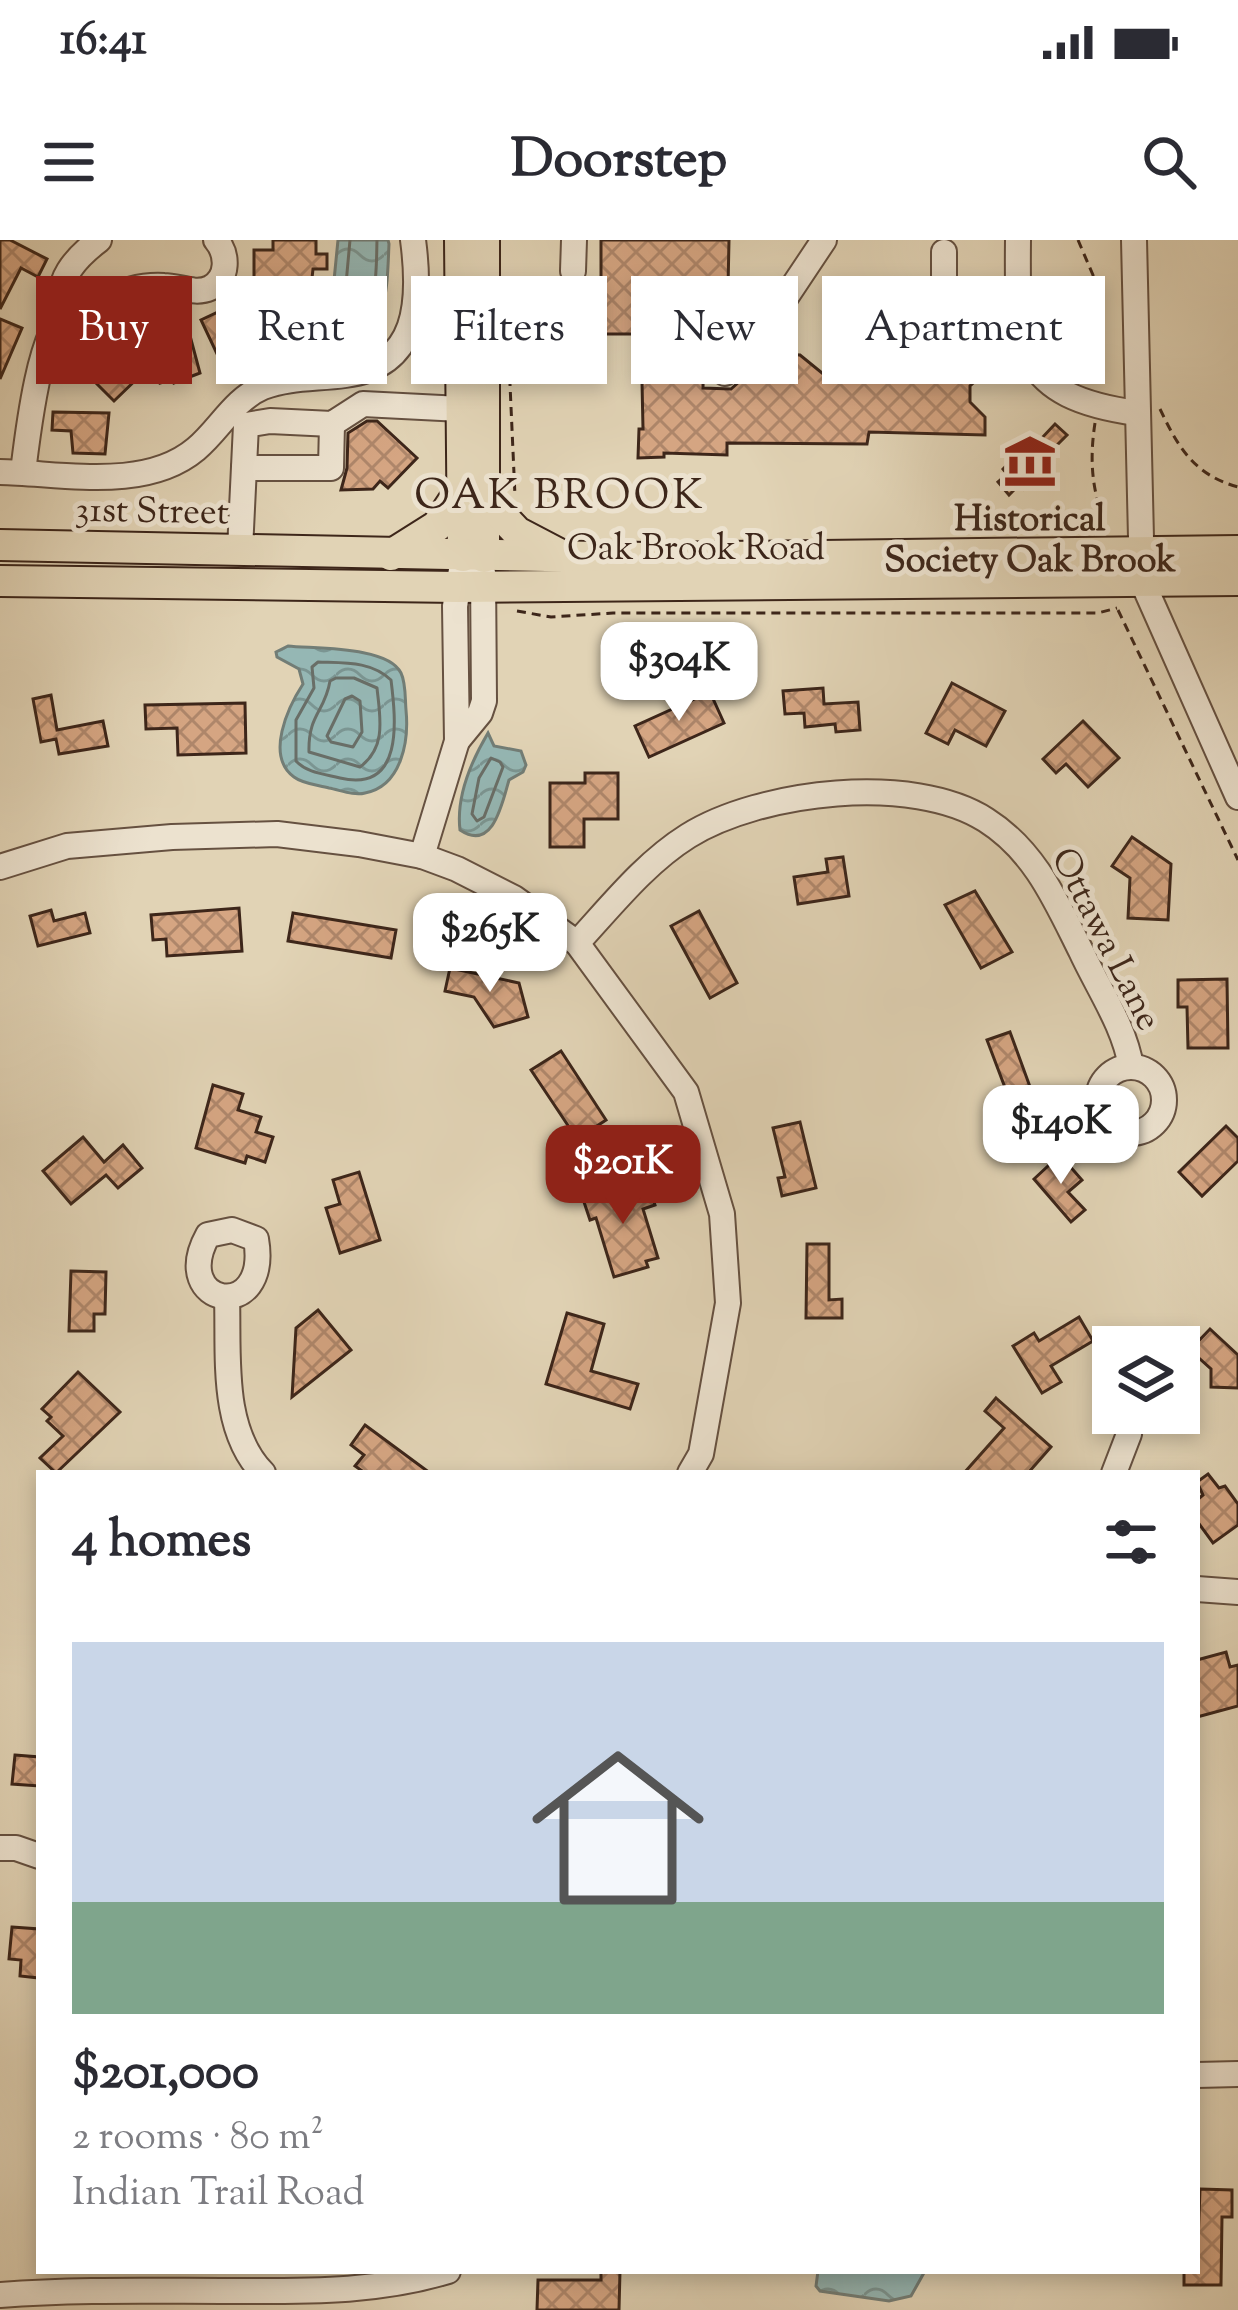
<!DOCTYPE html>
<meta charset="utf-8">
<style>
body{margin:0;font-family:"Sorts Mill Goudy",serif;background:#f2f2f3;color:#2b2b33;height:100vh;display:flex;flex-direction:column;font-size:45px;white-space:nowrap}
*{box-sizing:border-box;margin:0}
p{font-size:39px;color:#7c7c81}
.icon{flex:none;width:66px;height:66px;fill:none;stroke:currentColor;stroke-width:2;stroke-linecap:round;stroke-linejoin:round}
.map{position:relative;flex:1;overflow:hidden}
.side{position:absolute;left:36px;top:1230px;width:1164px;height:804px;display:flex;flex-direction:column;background:#fff;border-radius:0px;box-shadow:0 6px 18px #0003}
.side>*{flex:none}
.guide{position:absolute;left:36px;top:36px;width:1167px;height:108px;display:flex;gap:24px}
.tools{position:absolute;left:1092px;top:1086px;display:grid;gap:24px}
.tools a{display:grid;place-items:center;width:108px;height:108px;border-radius:0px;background:#fff;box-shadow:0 6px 18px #0003;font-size:60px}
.price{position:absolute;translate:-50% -102px;padding:0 27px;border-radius:24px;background:#fff;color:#222;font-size:39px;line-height:78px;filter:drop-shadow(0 3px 6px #0008)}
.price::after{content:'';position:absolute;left:50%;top:72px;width:36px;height:27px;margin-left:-18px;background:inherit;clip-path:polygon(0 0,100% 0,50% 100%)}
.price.on{background:#8f2418;color:#fff}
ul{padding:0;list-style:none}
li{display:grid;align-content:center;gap:24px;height:636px;padding:0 36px}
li+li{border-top:3px solid #e1e1e2}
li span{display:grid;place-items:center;height:372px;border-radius:0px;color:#555}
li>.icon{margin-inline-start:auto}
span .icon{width:216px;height:216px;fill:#fffc;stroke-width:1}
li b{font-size:51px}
h2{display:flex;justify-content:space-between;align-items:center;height:144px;padding:0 36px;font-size:51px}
.tag{padding:0 42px;border-radius:0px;background:#fff;box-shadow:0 6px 18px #0003;font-size:42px;line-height:108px}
.tag.on{background:#8f2418;color:#fff}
.status{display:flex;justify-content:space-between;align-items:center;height:84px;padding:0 60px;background:#fff;direction:ltr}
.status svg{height:33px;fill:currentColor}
header{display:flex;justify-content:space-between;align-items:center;height:156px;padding:0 36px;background:#fff;font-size:54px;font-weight:700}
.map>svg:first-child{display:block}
.water{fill:url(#water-waves);stroke:#727d76;stroke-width:3}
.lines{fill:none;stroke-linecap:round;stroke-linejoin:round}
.shore{stroke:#696e67;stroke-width:3}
.building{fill:url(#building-cross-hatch);stroke:#3d261a;stroke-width:3}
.minor-casing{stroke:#665141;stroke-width:28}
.major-casing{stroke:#3d261a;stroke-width:34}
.path{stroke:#3d261a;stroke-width:3;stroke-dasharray:9 6;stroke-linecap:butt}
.minor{stroke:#ece2cf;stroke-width:24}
.major{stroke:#e1d3b5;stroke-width:30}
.labels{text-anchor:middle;stroke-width:10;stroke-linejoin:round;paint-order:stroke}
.street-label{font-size:36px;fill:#3d261a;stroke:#ece2cf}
.poi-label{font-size:36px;font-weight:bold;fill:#3d261a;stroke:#ece2cf}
.quarter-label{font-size:42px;letter-spacing:3px;fill:#3d261a;stroke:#ece2cf}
</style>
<div class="status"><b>16:41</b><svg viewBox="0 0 49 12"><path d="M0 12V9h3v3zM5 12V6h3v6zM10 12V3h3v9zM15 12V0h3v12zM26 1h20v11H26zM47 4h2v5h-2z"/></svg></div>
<header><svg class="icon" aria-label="menu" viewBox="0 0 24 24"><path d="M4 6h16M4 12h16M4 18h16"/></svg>Doorstep<svg class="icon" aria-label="search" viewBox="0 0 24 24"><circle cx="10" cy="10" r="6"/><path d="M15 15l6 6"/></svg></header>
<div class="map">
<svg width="1238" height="2070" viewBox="0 0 1238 2070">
<defs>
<pattern id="water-waves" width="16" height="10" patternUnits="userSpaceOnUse" patternTransform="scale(3)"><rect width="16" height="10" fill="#95b7b4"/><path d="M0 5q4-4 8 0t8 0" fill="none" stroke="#7b9592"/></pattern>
<pattern id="building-cross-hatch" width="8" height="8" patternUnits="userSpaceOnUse" patternTransform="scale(3)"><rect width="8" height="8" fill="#d5a582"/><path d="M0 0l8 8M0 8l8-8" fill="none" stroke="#ae866a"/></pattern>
</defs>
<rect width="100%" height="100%" fill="#e1d3b5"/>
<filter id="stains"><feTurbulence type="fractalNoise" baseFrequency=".00167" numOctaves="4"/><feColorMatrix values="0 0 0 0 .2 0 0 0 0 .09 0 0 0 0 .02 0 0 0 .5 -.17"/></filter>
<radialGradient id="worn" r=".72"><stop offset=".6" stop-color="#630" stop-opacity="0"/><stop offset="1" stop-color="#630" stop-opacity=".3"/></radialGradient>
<!-- water -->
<g class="water">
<path d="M338,0h50l1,4c-2,42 0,99 -53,103l-8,-6z"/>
<path d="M288,406c27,3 100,0 113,27 5,10 4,26 5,37 3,30 -4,76 -41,83 -11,3 -25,-3 -36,-5 -11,-3 -26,-4 -35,-11 -29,-21 -6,-70 9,-93l-4,-15 -22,-12 -1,-5z"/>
<path d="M488,493l6,13 27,5 5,14 -3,7 -14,8c-7,24 -16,72 -49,50 -4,-33 12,-70 28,-97z"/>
<polygon points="818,2031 925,2031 911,2056 889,2061 820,2051 816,2046"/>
</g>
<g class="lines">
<!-- shore -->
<g class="shore">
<path d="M350,0l-8,88 6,6c31,-14 28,-65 29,-94"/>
<path d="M318,422c27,1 53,-1 73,18 5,40 13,113 -51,98 -16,-4 -33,-5 -44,-17v-41l18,-32 -2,-21z"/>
<path d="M336,438h18l23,10c3,29 10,59 -17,79l-51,-15c-1,-38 16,-40 21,-71z"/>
<polygon points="352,456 360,461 362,492 353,507 331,502 327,496 345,459"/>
<polygon points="491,518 500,522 503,527 484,577 477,581 472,574 479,538"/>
</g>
</g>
<!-- building -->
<g class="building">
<polygon points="0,0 10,0 47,19 38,37 21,28 0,69"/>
<polygon points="273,0 316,0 316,14 327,14 327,29 313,29 306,92 249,85 261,109 239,124 241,128 227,135 201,80 218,72 226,88 246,78 251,45 254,45 254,10 273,10"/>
<polygon points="601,0 729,0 727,95 704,95 703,148 731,149 740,141 752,141 781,114 800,115 822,133 851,105 865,118 985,119 984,133 970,146 970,162 985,177 985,195 869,192 867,204 727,203 727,215 664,213 664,217 638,218 639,189 643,189 641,94 601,94"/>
<polygon points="185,77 200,133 174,143 173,139 160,143 150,105 169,100 164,82"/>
<polygon points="0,79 22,88 0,139"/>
<polygon points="100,87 145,131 114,161 84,131 100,115 85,101"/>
<polygon points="53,172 109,173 105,214 73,213 71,191 52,190"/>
<polygon points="367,181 377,181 417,218 388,248 380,241 373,249 341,250 347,228 348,193"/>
<polygon points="1055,184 1067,195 1052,210 1056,215 1044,227 1051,234 1042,243 1035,236 1023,249 1019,245 1009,255 998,242 1007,234 1003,229 1035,196 1040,200"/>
<polygon points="952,443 1005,471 986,506 955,490 948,504 926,493"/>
<polygon points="823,448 824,464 858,462 860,490 836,492 835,484 805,487 804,473 785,474 783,451"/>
<polygon points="710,452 724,483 649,517 635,486"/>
<polygon points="51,455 57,490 103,481 108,506 59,514 56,499 41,502 33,459"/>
<polygon points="245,463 246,513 178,515 177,488 146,489 145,465"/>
<polygon points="1083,481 1119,518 1088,547 1066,524 1056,533 1043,519"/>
<polygon points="585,533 618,533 618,579 584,579 584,607 550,607 550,543 585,543"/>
<polygon points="1132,597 1171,624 1168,680 1128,678 1130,638 1112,626"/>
<polygon points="843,617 849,656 798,664 794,637 828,632 826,619"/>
<polygon points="975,651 1012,712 981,728 945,665"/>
<polygon points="239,668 242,711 167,716 166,699 153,700 151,675"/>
<polygon points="51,670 54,681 85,673 90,693 38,706 30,676"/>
<polygon points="699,671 737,743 710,758 671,686"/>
<polygon points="293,673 396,690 391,718 288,701"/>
<polygon points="450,728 519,743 528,777 494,787 474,757 445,751"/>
<polygon points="1227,739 1228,808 1188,808 1187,767 1178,767 1178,740"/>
<polygon points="1010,792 1037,866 1015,874 987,800"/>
<polygon points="561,811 606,880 577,899 531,830"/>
<polygon points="213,845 243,854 238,870 261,877 256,892 273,897 265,922 247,916 245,923 196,908"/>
<polygon points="800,882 816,948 782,956 778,938 785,937 773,888"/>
<polygon points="1226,886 1238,898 1238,921 1202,956 1179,932"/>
<polygon points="83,897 104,922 123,905 142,928 118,948 106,935 71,964 43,931"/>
<polygon points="1060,915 1082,940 1068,952 1085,970 1071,982 1034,939"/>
<polygon points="359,932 380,1000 340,1013 326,968 340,964 333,940"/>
<polygon points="617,935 625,960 651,952 655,965 643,969 658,1018 646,1021 648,1027 614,1037 596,978 590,980 584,962 601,957 597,941"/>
<polygon points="807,1004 829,1004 829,1060 842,1059 842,1078 806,1078"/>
<polygon points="71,1031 106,1032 105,1074 94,1074 94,1091 69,1091"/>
<polygon points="318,1070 351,1110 292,1157 296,1088"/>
<polygon points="567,1073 604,1084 591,1131 638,1144 630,1169 546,1144"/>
<polygon points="1079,1077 1093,1101 1051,1126 1061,1142 1042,1153 1013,1106 1034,1093 1039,1101"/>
<polygon points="1210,1089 1238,1115 1238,1148 1211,1147 1211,1129 1190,1110"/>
<polygon points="78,1132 120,1172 56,1233 40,1218 63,1196 47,1181 51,1177 42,1169"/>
<polygon points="996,1158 1051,1207 1028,1233 964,1233 1004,1188 985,1171"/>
<polygon points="365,1185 430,1233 365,1233 355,1226 364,1215 351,1205"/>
<polygon points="1208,1234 1219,1248 1225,1246 1238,1264 1238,1285 1213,1303 1197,1281 1197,1260 1203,1255 1197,1242"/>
<polygon points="1226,1412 1230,1427 1238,1425 1238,1466 1197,1477 1197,1420"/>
<polygon points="15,1515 39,1517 39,1546 12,1544"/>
<polygon points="12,1687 39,1689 39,1738 20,1736 21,1720 9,1719"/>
<polygon points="1200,1949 1232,1950 1232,1977 1222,1977 1221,2045 1184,2045 1184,2031 1197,2031"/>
<polygon points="601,2031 620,2031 619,2070 537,2070 538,2040 601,2040"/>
</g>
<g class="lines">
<!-- minor casing -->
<g class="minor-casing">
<g id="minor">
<path d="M1018,0c-1,107 -3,156 119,173"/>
<polyline points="1134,0 1142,341 1238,557"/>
<polyline points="944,12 944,91"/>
<polyline points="573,31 574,0"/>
<path d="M67,71c-17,-28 11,-55 32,-71"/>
<polyline points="725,133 750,111 824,0"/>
<polyline points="244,228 331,228 332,184"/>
<path d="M0,232c61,1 145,20 196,-23 24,-20 37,-49 67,-62 26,-10 54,-8 82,-12 74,-9 76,-75 68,-135"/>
<path d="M23,232c4,-32 16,-142 43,-160 5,-4 12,-2 18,-5 27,-10 49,-23 80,-21 15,0 31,9 46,2 19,-10 18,-34 6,-48"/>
<polyline points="240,310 246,185 270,181 332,184 363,164 461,169"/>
<polyline points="457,501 480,473 484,461 483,333"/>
<polyline points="422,616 457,501 455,366 461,330"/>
<polyline points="0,627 67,606 172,597 277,594 359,604 422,616 457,629 514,658 577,703 686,852 722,974 728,1063 701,1214 690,1233"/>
<path d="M577,703c35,-38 68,-80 111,-107 72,-45 225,-63 298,-16 49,31 70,81 95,131 17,37 44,76 50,116"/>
<circle cx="1131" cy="860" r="33"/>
<path d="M232,990l24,9c15,86 -88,68 -48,-4z"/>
<path d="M227,1057c2,57 -7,132 36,176"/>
<polyline points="1114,1233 1129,1194"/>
<polyline points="1197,1349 1238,1352"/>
<polyline points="0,1608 16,1608 39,1616"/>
<polyline points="1197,1835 1238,1834"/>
<path d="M0,2055c77,-6 153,-4 230,-4 75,0 146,2 218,-20"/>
</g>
</g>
<!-- major casing -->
<g class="major-casing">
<g id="major">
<polyline points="460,0 463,316"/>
<polyline points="484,0 484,317"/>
<polyline points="484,257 517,292 559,314"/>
<polyline points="0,305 648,318 1238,311"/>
<polyline points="391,315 437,286 462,248"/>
<polyline points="0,341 458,347 1238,340"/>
</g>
</g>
<!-- path -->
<g class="path">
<polyline points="1078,0 1093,35 1094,94 1103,144"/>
<polyline points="509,68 509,94"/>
<polyline points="509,122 515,256"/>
<path d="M1160,169c18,38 34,66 78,78"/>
<path d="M1095,183c-6,39 -3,71 13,107"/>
<polyline points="1118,370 1238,620"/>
<polyline points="517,371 551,377 613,373 1098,373 1117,368"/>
</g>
<!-- minor -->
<use href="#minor" class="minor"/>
<!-- major -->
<use href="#major" class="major"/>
</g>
<!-- icons -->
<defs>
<g id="museum-bare" transform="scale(4.14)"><path d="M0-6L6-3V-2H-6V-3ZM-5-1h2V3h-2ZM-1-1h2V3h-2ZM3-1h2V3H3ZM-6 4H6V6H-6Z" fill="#8f2418" stroke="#ece2cf" stroke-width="2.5" paint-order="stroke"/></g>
</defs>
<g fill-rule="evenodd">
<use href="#museum-bare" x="1030" y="221"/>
</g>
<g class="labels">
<!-- street labels -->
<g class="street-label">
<text transform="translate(152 269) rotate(1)" y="13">31st Street</text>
<text x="696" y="319">Oak Brook Road</text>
<text transform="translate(1108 698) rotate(63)" y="13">Ottawa Lane</text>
</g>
<!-- poi labels -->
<g class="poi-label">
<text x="1030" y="290">Historical<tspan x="1030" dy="41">Society Oak Brook</tspan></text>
</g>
<!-- quarter labels -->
<g class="quarter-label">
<text x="560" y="268">OAK BROOK</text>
</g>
</g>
<rect width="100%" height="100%" filter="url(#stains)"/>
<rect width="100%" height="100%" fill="url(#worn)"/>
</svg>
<div class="tools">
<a><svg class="icon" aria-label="layers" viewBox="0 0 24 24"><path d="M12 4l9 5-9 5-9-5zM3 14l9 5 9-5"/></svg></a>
</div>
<b class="price" style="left:679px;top:484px">$304K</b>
<b class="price" style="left:490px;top:755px">$265K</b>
<b class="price" style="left:1061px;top:947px">$140K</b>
<b class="price on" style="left:623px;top:987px">$201K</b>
<div class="guide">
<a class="tag on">Buy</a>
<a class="tag">Rent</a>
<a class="tag">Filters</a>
<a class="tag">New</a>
<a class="tag">Apartment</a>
</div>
<section class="side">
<h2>4 homes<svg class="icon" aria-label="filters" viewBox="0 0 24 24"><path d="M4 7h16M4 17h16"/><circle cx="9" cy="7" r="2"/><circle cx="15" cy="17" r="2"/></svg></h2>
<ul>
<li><span style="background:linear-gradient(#c9d6e8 70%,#7fa58c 0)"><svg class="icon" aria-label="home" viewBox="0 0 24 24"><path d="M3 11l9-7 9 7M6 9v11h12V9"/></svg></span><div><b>$201,000</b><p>2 rooms · 80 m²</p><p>Indian Trail Road</p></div></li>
</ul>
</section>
</div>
